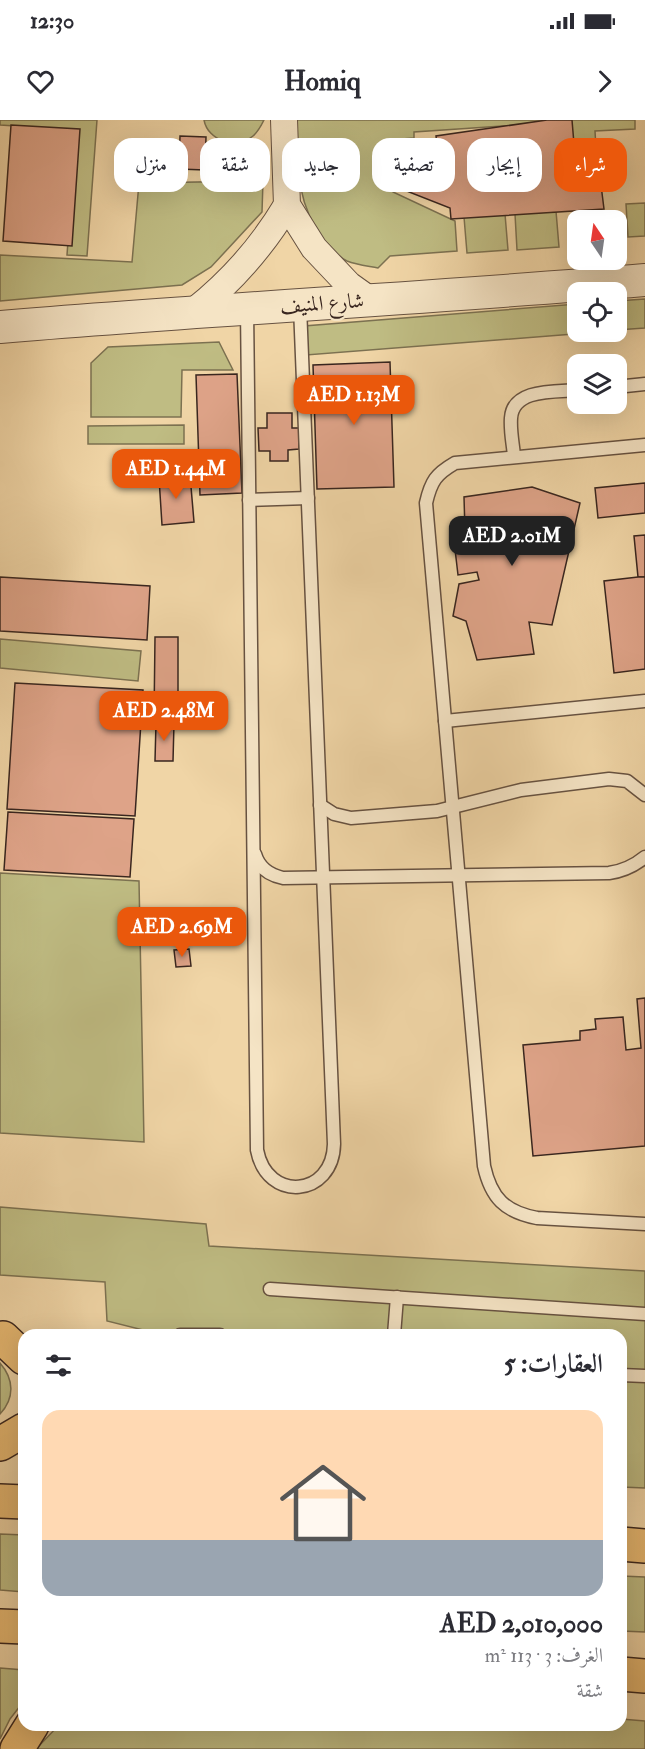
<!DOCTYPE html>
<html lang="ar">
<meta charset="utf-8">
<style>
body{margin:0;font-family:"IM FELL Double Pica",Amiri,serif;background:#f7f7f7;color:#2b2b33;direction:rtl;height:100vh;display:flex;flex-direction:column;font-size:22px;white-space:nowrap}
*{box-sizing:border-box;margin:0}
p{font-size:20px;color:#7c7c81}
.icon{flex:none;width:33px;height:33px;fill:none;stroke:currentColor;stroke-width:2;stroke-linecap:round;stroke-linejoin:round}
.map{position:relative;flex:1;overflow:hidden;direction:ltr}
.side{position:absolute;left:18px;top:1209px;width:609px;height:402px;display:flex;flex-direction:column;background:#fff;border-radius:18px;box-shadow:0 6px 24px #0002;direction:rtl}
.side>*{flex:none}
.guide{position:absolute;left:18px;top:18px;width:609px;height:54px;direction:rtl;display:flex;gap:12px}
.needle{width:39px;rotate:347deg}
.fabs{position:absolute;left:567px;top:90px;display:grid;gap:12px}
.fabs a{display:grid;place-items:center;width:60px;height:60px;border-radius:12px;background:#fff;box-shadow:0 6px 24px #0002;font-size:30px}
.price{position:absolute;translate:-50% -51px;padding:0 14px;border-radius:12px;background:#ea580c;color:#fff;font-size:20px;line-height:39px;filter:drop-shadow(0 2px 3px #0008)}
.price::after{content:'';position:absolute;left:50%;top:36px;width:18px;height:14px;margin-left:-9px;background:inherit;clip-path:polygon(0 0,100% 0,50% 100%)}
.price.on{background:#222;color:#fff}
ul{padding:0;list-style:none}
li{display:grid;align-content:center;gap:12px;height:318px;padding:0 24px}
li+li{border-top:2px solid #e1e1e2}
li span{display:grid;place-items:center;height:186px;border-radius:18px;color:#555}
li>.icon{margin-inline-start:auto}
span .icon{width:108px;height:108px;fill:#fffc;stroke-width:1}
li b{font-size:26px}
h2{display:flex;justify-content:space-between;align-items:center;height:72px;padding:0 24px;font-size:26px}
.pill{padding:0 21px;border-radius:18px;background:#fff;box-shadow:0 6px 24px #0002;font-size:21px;line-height:54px}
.pill.on{background:#ea580c;color:#fff}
.status{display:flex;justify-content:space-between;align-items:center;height:42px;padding:0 30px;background:#fff;direction:ltr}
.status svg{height:16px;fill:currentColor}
header{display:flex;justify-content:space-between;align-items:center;height:78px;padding:0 24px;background:#fff;font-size:27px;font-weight:700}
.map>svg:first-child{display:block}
.green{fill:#bfbc83;stroke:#7c7151;stroke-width:1.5}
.building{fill:#dea388;stroke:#39261f;stroke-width:1.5}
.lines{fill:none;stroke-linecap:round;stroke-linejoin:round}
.service-casing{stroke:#675241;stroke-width:15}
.minor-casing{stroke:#675241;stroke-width:28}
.tertiary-casing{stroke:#675241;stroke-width:34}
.trunk-casing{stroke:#39261f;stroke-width:36}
.service{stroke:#f5e4c5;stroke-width:12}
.minor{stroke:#f5e4c5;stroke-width:26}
.tertiary{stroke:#f5e4c5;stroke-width:32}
.trunk{stroke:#e8ba73;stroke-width:33}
.labels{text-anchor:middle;stroke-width:4.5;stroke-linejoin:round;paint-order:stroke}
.street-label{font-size:21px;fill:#39261f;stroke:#f5e4c5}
</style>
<div class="status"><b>12:30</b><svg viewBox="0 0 49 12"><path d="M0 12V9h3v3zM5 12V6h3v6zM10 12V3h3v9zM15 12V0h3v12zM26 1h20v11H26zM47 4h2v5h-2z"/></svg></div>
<header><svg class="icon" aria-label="forward" viewBox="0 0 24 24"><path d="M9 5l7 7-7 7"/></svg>Homiq<svg class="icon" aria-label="heart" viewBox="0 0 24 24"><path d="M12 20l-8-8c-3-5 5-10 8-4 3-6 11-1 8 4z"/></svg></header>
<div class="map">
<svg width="645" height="1629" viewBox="0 0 645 1629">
<rect width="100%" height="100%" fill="#f0d5a6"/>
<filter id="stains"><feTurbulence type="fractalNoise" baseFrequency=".00333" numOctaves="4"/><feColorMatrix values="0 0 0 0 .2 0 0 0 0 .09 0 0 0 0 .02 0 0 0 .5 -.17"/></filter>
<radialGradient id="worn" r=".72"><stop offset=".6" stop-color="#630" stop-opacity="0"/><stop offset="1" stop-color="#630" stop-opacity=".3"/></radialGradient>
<!-- green -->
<g class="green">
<polygon points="0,0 97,0 87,136 67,135 76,10 0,5"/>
<path d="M204,0h60c-3,6 -6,12 -11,16 -17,14 -45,5 -49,-16z"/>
<path d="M297,0h338v9l-40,2 1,17 -44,3 -3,-28 -135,9v6l-24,2 3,52 62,29 2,30 -67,5 -12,12c-10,-2 -21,-3 -31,-7 -9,-4 -18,-15 -24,-22 -28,-38 -25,-74 -26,-119z"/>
<polygon points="263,61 262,92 211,147 182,165 0,181 0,135 132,142 139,63"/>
<polygon points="645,83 645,116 628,117 626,84"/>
<polygon points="556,91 559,127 517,130 515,94"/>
<polygon points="505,94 508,130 467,133 464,97"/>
<polygon points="645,179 645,208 617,210 617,181"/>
<polygon points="577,184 578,212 599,212 306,235 304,206"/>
<polygon points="219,222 233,250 182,250 181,297 91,297 91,243 108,227"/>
<polygon points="184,305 184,324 88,324 88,306"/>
<polygon points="0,519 141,531 138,561 0,548"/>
<polygon points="0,753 139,761 144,1022 0,1013"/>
<polygon points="0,1087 206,1104 209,1126 645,1151 645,1368 621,1367 621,1215 163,1215 107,1201 105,1162 0,1155"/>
<path d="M0,1243c14,16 15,35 0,51z"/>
<polygon points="0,1414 24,1415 24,1472 0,1470"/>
<polygon points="621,1456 645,1457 645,1512 621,1511"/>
<polygon points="0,1548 24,1550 24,1581 10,1599 0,1619"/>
<polygon points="621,1599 645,1601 645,1629 36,1629 59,1605 621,1605"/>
</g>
<!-- building -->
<g class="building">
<polygon points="547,0 572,0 575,36 597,33 604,89 451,99 450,88 404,70 401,27 437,24 436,16"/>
<polygon points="11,5 80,9 72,126 3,121"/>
<polygon points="180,16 206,17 205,50 179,49"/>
<polygon points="390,242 394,367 317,369 313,245"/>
<polygon points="237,254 242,373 200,375 196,255"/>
<polygon points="267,293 292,293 292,308 299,308 299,329 288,330 288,341 270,341 270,331 259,331 258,308 267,308"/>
<polygon points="190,355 194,402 162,405 159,358"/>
<polygon points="645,363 645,393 598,398 595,368"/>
<polygon points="532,367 580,383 552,505 529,502 534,534 477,540 466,501 453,496 459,464 479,460 477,452 458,455 453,412 465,411 464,377"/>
<polygon points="645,415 645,457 638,457 634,416"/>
<polygon points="0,457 150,466 147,520 0,511"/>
<polygon points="638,457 645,457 645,549 614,553 604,461"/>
<polygon points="155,517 178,517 178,599 154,599"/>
<polygon points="15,563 143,570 135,696 7,689"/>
<polygon points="156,603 174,603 173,641 155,641"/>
<polygon points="8,692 134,699 130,757 4,750"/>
<polygon points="189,829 191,846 176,847 174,830"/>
<polygon points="645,878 645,1026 533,1036 523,925 580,920 580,911 596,909 595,899 623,897 626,930 641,928 637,879"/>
</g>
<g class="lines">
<!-- service casing -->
<g class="service-casing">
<g id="service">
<path d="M247,189l10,841c10,53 76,47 77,-6l-34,-837"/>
<polyline points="616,267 645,264"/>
<path d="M645,325l-190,18c-19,11 -24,18 -29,40l58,663c7,32 21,46 53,52l108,6"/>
<path d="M514,336c-1,-12 -4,-25 -3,-38 2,-30 45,-26 67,-28"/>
<polyline points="249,380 308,378"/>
<polyline points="445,601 645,581"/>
<polyline points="320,685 334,694 351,698 437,691 521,670 609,659 627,661 645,675"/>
<path d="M255,734c4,14 14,21 28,24l326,-5c15,-2 25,-7 36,-16"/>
<polyline points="270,1169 645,1194"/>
<polyline points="180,1215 220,1215"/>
<polyline points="394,1215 397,1177"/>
<polyline points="621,1255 645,1256"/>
</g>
</g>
<!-- minor casing -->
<g class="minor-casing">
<g id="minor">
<polyline points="284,0 287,85 314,128 349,165 370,180"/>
<path d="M194,191c38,-30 68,-64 93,-106"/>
</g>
</g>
<!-- tertiary casing -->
<g class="tertiary-casing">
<path id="tertiary" d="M0,207c215,-18 430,-29 645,-47"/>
</g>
<!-- trunk casing -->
<g class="trunk-casing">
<g id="trunk">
<polyline points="3,1218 24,1238"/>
<polyline points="0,1324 24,1310"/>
<polyline points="0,1381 24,1382"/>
<polyline points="621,1424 645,1426"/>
<polyline points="0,1506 24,1507"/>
<polyline points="621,1554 645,1556"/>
<polyline points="17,1629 32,1605"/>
</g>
</g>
<!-- service -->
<use href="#service" class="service"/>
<!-- minor -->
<use href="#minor" class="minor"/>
<!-- tertiary -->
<use href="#tertiary" class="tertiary"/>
<!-- trunk -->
<use href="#trunk" class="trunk"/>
</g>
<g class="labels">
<!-- street labels -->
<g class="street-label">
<text transform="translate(322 183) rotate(-4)" y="7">شارع المنيف</text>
</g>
</g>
<rect width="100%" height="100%" filter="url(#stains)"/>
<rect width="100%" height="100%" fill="url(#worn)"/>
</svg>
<div class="fabs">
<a><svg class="needle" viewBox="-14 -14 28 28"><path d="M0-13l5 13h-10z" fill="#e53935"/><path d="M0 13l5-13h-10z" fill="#7c7c81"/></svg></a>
<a><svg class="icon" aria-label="locate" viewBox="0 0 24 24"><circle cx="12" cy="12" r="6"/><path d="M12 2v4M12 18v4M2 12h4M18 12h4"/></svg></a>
<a><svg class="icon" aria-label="layers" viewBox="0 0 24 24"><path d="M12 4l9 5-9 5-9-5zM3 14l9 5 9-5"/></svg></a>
</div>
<b class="price" style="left:354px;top:306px">AED 1.13M</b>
<b class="price" style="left:176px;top:380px">AED 1.44M</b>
<b class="price on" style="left:512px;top:447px">AED 2.01M</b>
<b class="price" style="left:164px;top:622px">AED 2.48M</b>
<b class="price" style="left:182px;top:838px">AED 2.69M</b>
<div class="guide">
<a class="pill on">شراء</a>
<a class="pill">إيجار</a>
<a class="pill">تصفية</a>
<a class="pill">جديد</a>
<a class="pill">شقة</a>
<a class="pill">منزل</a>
</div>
<section class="side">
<h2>العقارات: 5<svg class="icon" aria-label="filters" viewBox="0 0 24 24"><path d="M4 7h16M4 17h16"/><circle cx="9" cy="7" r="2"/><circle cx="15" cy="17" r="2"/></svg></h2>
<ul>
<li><span style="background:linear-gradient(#ffd9b3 70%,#9aa5b1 0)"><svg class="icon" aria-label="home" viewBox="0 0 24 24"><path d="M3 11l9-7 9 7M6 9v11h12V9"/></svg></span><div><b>AED 2,010,000</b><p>الغرف: 3 · 113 m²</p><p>شقة</p></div></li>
</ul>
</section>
</div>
